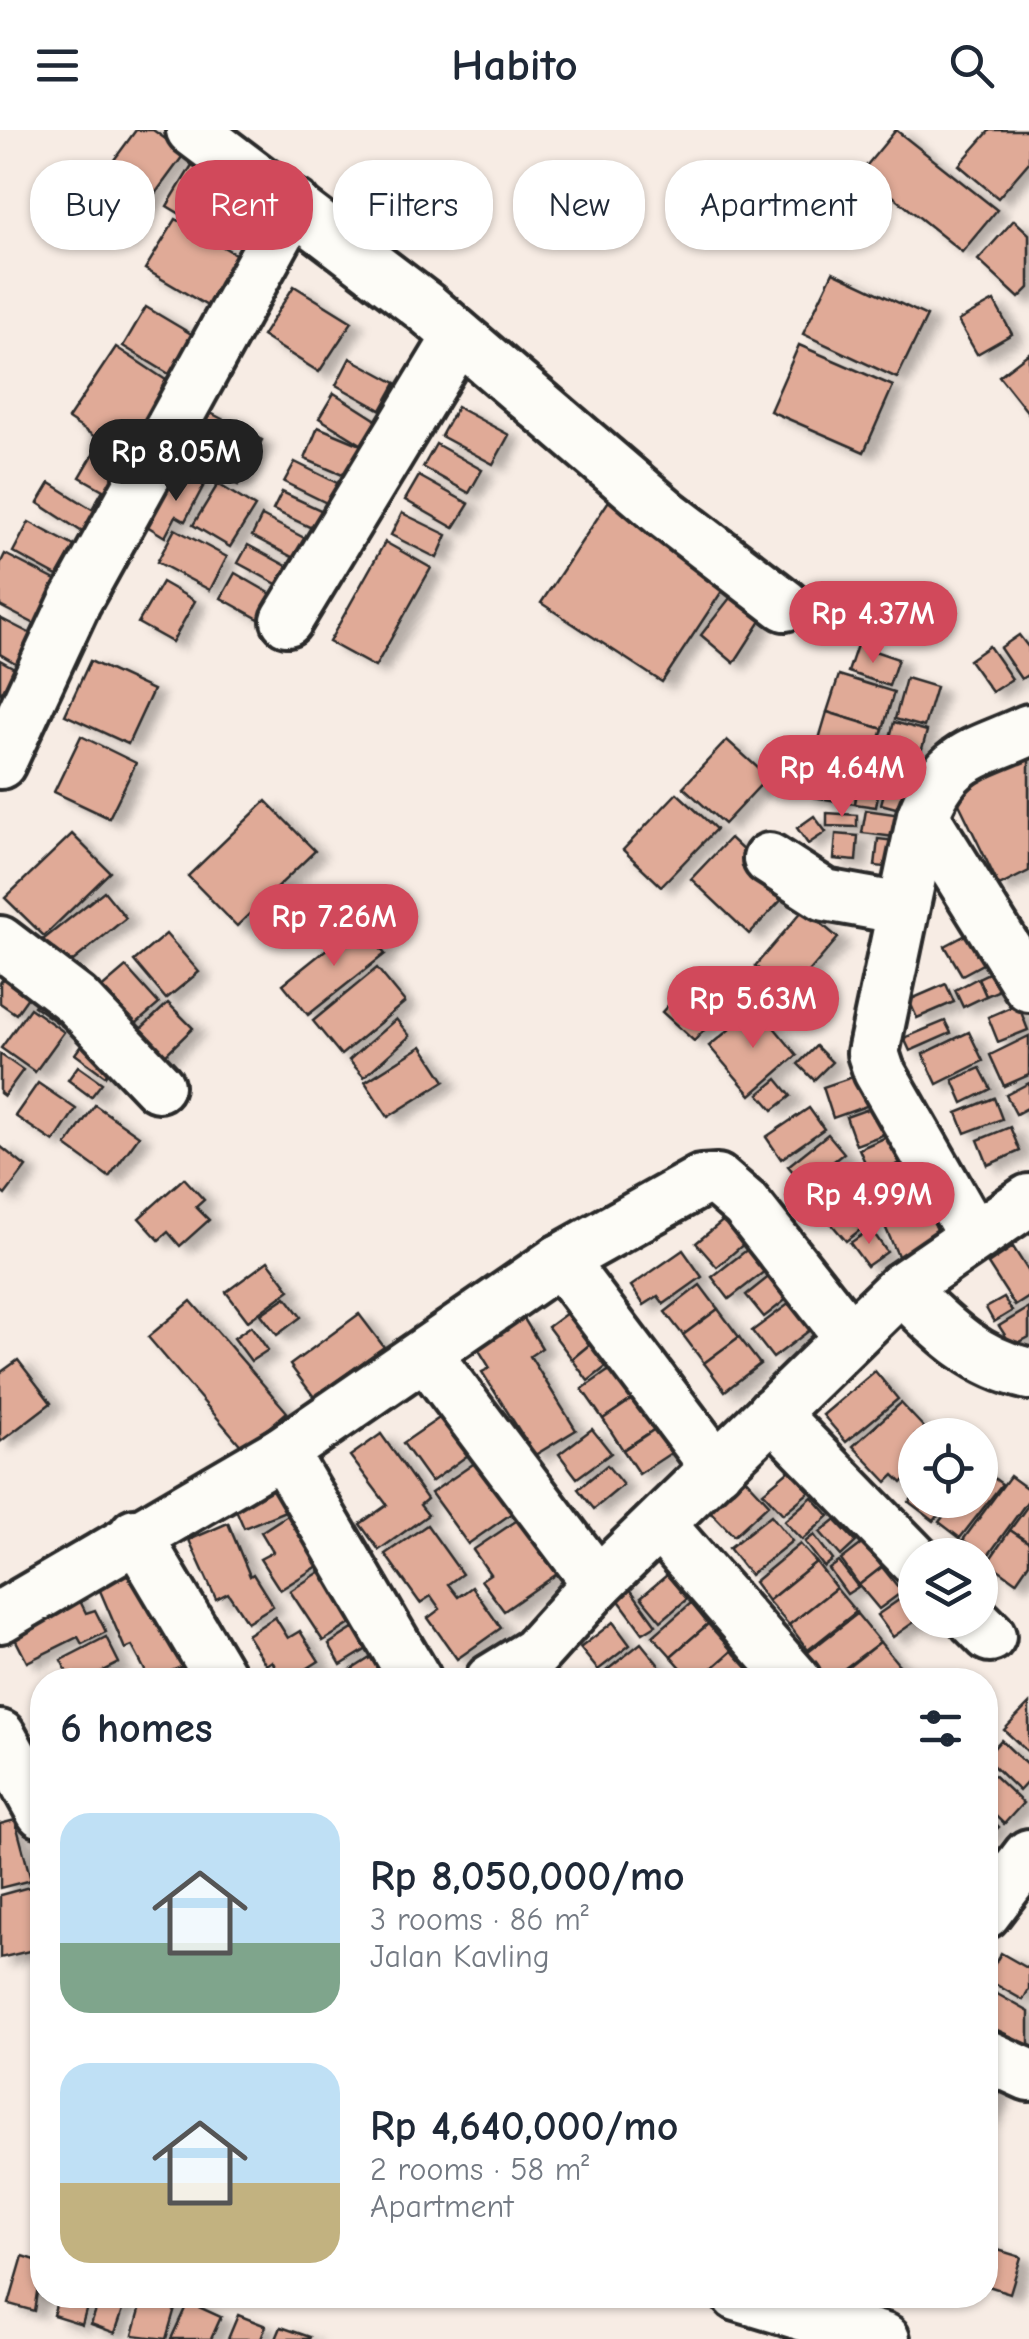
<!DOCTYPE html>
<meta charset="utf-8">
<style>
body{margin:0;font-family:"Comic Neue",sans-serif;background:#f6f6f7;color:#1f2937;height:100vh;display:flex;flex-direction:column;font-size:38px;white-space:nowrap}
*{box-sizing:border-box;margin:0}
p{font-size:32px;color:#747a83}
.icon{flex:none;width:55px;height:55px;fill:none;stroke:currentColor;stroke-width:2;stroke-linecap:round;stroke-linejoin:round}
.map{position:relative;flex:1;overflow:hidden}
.sheet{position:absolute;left:30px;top:1538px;width:968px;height:640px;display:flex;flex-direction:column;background:#fff;border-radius:40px;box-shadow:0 2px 8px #0004}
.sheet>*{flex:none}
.guide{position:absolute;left:30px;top:30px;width:970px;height:90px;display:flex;gap:20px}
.controls{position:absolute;left:898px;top:1288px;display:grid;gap:20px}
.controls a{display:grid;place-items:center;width:100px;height:100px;border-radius:50%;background:#fff;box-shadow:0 2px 8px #0004;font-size:50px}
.price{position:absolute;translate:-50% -85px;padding:0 22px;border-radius:35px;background:#d1495b;color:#fff;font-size:32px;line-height:65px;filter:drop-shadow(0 2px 5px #0008)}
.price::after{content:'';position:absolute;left:50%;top:60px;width:30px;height:22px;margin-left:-15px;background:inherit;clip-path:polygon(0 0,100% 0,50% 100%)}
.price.selected{background:#222;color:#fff}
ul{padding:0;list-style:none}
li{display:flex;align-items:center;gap:30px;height:250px;padding:0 30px}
li span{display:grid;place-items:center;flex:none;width:280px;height:200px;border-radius:30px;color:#555}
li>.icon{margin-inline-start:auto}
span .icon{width:120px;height:120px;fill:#fffc;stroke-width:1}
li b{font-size:42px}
h2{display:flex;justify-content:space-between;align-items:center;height:120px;padding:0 30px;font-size:42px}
.tag{padding:0 35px;border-radius:40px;background:#fff;box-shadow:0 2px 8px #0004;font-size:35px;line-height:90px}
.tag.selected{background:#d1495b;color:#fff}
header{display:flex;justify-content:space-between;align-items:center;height:130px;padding:0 30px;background:#fff;font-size:45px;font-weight:700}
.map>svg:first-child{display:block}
.building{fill:#e0aa97;stroke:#2b2b2b;stroke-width:2.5;filter:url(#shadow)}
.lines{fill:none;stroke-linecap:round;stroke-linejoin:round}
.minor-casing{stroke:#2b2b2b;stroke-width:58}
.minor{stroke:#fdfcf7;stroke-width:50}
</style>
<header><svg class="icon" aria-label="menu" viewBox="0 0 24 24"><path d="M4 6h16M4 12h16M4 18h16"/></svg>Habito<svg class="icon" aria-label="search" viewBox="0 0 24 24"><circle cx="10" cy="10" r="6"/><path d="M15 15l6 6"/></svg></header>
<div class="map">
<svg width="1029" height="2209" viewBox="0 0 1029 2209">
<defs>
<filter id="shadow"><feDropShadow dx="11" dy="6" stdDeviation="5" flood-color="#0004"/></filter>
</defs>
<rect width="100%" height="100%" fill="#f7ece4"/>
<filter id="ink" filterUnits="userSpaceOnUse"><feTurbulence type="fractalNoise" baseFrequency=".01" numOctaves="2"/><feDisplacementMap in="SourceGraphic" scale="20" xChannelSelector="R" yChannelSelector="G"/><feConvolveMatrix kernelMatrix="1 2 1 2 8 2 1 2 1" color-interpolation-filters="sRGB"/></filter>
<g filter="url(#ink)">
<!-- building -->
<g class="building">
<polygon points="136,0 153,0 185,23 121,110 78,79"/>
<polygon points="896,0 997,80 962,122 862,41"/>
<polygon points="990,0 1029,0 1029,32 998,68 959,35"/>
<polygon points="192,35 245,66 220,108 167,76"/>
<polygon points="176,89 252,134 221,184 145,139"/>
<polygon points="1014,90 1029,104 1029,158 1019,168 978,130"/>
<polygon points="833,142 927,186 897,248 803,204"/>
<polygon points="294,156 352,192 319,242 262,206"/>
<polygon points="994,171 1012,204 977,224 958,191"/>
<polygon points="146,177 203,211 179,250 123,216"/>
<polygon points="799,215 893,256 864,322 770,281"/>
<polygon points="116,217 178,258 130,330 68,289"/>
<polygon points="1029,223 1029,284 999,246"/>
<polygon points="350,228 396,253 381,280 336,255"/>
<polygon points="334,263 381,293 366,317 319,288"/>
<polygon points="457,277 509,305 493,334 441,306"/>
<polygon points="205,280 262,310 238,355 181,325"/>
<polygon points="318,297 366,317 352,349 305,329"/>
<polygon points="436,314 482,340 469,363 423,337"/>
<polygon points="97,318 138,342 96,411 38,373 50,353 92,379 103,360 80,347"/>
<polygon points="295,332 347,358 337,378 284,352"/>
<polygon points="184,344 204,355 185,391 176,386 165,407 147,396 174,347 181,350"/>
<polygon points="419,346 469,374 454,398 405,370"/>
<polygon points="218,354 255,377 230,417 193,395"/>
<polygon points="618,357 730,449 662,552 541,473"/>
<polygon points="282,362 325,382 316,400 273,380"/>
<polygon points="402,383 447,405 437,428 391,405"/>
<polygon points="262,386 310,411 300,431 252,406"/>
<polygon points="29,392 74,416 57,446 13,422"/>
<polygon points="175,399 227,427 210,460 157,432"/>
<polygon points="385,412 431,438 375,537 329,512"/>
<polygon points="248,415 294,440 284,458 238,433"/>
<polygon points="5,424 59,452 37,495 0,476 0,434"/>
<polygon points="235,443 280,469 266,493 221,468"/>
<polygon points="162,452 195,471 172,512 138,493"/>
<polygon points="733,464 761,491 734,533 701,505"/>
<polygon points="0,488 33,505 17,534 0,524"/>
<polygon points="1019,505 1029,518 1029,544 1021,549 1000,518"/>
<polygon points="857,515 898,529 889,556 848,542"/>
<polygon points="989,516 1012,549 992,562 969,530"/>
<polygon points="0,530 16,539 1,564 0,563"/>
<polygon points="90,531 153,560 128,614 65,585"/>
<polygon points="839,545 894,562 883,599 827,582"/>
<polygon points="906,548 936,557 924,597 895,589"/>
<polygon points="827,582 883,599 869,643 814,626"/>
<polygon points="894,592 927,601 913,651 881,642"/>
<polygon points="81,606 136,633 109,688 54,662"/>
<polygon points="727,610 768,647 724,694 683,657"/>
<polygon points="1029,616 1029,741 999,756 946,647"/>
<polygon points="811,641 859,649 855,674 807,666"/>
<polygon points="888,648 914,656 907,681 881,674"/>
<polygon points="859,649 880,652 876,677 855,674"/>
<polygon points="677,663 716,699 661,756 623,720"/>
<polygon points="266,671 315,721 237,796 188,746"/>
<polygon points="866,680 915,687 912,709 862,703"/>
<polygon points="827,683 857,685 857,697 827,696"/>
<polygon points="814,686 826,702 808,714 797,698"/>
<polygon points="72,704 110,742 44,806 5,768"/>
<polygon points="836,704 858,706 856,731 834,729"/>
<polygon points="730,708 788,763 749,804 691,749"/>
<polygon points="878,709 905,712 903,739 875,736"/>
<polygon points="104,761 126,788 57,844 34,817"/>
<polygon points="804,779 838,808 789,865 755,836"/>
<polygon points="359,793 385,824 308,885 283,854"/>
<polygon points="983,796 999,825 962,845 945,816"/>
<polygon points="166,804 199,842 166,869 134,831"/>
<polygon points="13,835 38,853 16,884 0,873 0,853"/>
<polygon points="126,837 159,874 124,904 92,866"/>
<polygon points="377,838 405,872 341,925 313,891"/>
<polygon points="999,838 1009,856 986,866 978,848"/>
<polygon points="699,842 731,871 694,911 662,882"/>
<polygon points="978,848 986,866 963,877 955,860"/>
<polygon points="946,854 954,872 917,888 909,870"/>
<polygon points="49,856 79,878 65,898 34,876"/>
<polygon points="168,873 193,898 157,933 132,907"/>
<polygon points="1018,874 1028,900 998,912 988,887"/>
<polygon points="757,877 797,925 751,965 709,916"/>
<polygon points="30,878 64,902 35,942 1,918"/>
<polygon points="396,889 410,906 364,947 349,930"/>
<polygon points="945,891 951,903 910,921 904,908"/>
<polygon points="969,902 983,931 937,954 923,924"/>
<polygon points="1029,906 1029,945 1004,956 990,925"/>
<polygon points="87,907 117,928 105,946 75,924"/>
<polygon points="422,916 445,951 388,987 365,952"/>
<polygon points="816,916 832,932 814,950 798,934"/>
<polygon points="0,924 23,940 4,966 0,963"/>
<polygon points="78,936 102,953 91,967 68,950"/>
<polygon points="980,938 991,959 963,973 953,950"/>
<polygon points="861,944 872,974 833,988 823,957"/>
<polygon points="777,949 791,966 773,980 759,964"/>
<polygon points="38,953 76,979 54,1012 15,986"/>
<polygon points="1029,953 1029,977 1016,984 1006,965"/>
<polygon points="994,968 1002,989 965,1003 957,983"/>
<polygon points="95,975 139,1006 109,1047 66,1016"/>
<polygon points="874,977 885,1004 856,1015 846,987"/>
<polygon points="809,978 824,999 781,1029 766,1007"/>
<polygon points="1010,997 1020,1021 988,1035 978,1010"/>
<polygon points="828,1004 844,1023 804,1055 788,1036"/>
<polygon points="889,1006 901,1033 871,1046 859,1019"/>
<polygon points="0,1016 26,1037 5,1065 0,1061"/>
<polygon points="844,1034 863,1059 827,1086 808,1061"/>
<polygon points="904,1036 918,1067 887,1082 873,1051"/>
<polygon points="184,1048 204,1070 196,1077 209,1090 180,1116 168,1102 159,1110 139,1088"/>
<polygon points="857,1068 874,1089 846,1111 828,1090"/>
<polygon points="926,1073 945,1119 903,1137 883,1092"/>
<polygon points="731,1084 752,1107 717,1137 696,1113"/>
<polygon points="871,1099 887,1122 867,1136 850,1113"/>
<polygon points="1013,1117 1029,1142 1029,1167 1015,1176 988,1134"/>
<polygon points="748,1119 765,1141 729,1169 712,1147"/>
<polygon points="683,1120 702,1147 664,1174 658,1166 644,1175 631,1156"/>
<polygon points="268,1131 290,1160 248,1191 226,1162"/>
<polygon points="771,1145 788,1168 764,1187 746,1165"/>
<polygon points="700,1155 718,1179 683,1205 665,1182"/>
<polygon points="286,1167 301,1187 277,1205 261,1184"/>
<polygon points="1004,1168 1012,1181 994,1192 986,1178"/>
<polygon points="191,1171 287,1282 244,1319 148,1207"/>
<polygon points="790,1173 810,1200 773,1228 752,1201"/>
<polygon points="1029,1178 1029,1207 1012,1216 999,1196"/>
<polygon points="718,1179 739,1207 704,1233 683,1205"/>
<polygon points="571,1180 594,1211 572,1229 548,1197"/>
<polygon points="359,1184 384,1217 314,1267 290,1235"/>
<polygon points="523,1187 542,1218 530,1226 576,1300 535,1325 482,1242 490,1238 477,1217"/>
<polygon points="251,1196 268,1220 251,1231 234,1208"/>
<polygon points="739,1207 760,1234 725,1261 704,1233"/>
<polygon points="594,1211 611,1233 588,1251 572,1229"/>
<polygon points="18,1230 51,1273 0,1312 0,1243"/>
<polygon points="614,1237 634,1268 603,1289 582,1259"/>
<polygon points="875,1241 898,1269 846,1312 823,1285"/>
<polygon points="634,1268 655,1299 623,1320 603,1289"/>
<polygon points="901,1273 931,1305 915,1305 915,1339 902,1353 894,1345 887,1352 853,1316"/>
<polygon points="448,1282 475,1320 431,1352 403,1313"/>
<polygon points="592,1299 611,1323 577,1348 559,1324"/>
<polygon points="655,1299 671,1323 639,1344 623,1320"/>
<polygon points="381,1304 427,1369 420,1375 428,1385 379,1420 360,1394 387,1375 350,1326"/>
<polygon points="479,1330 515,1381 468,1414 431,1363"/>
<polygon points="607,1335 623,1355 594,1379 578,1359"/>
<polygon points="794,1336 814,1358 783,1384 763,1362"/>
<polygon points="980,1338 1002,1354 960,1408 939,1392 956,1370 980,1370"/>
<polygon points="1010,1346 1029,1360 1029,1369 987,1427 963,1410"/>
<polygon points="276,1348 290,1379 244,1398 231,1368"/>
<polygon points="745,1348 769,1374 734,1406 710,1381"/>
<polygon points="915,1365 915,1370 951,1370 934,1391 909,1372"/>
<polygon points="812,1367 829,1386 802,1410 784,1391"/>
<polygon points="1029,1374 1029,1413 1010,1400"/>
<polygon points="289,1384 302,1403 329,1429 280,1460 260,1429 273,1422 261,1402"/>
<polygon points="771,1385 792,1411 750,1445 729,1418"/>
<polygon points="522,1387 557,1444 504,1481 481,1450 490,1444 473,1420"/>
<polygon points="835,1390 856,1412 841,1426 820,1402"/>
<polygon points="228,1393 250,1446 253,1444 273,1476 247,1492 228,1463 216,1469 189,1410"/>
<polygon points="427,1395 462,1444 448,1454 458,1467 472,1457 501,1498 457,1529 428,1488 440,1479 431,1466 420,1473 385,1424"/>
<polygon points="1010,1400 1029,1413 1029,1433 1016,1452 988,1432"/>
<polygon points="814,1405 833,1430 824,1437 805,1412"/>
<polygon points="863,1413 882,1437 859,1455 841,1430"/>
<polygon points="800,1414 816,1432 768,1471 754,1452"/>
<polygon points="816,1432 836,1458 789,1495 768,1471"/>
<polygon points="839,1432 858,1457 847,1464 829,1439"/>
<polygon points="882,1437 902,1462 879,1479 859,1455"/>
<polygon points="326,1438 358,1489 323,1511 290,1461"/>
<polygon points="140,1439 186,1535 150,1550 132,1516 125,1519 98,1456"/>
<polygon points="667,1445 687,1469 661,1491 641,1467"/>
<polygon points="625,1452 656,1495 643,1503 612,1461"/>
<polygon points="73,1457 86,1483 95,1480 106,1502 82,1514 78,1507 27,1532 6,1491"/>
<polygon points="836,1458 856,1482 808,1520 789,1495"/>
<polygon points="909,1463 915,1471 917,1490 893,1507 877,1485"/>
<polygon points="691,1473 708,1494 671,1526 653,1506"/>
<polygon points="857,1484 880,1512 829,1550 807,1523"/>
<polygon points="275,1487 288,1508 300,1501 319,1531 289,1550 283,1550 272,1531 266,1535 247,1505"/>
<polygon points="370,1488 383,1509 341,1535 329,1514"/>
<polygon points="613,1492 630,1515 598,1540 580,1518"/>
<polygon points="708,1494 732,1521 699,1550 692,1550 671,1526"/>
<polygon points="106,1507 119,1533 85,1550 71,1550 61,1530"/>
<polygon points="880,1512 899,1535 881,1550 832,1550"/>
<polygon points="641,1513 662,1539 648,1550 605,1550 601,1545"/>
<polygon points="381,1521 400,1550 347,1550 343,1545"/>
<polygon points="732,1521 756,1548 699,1550"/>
<polygon points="899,1535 911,1550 881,1550"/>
<polygon points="1029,1574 1029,1623 1004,1600"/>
<polygon points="1001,1610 1029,1637 1029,1650 1019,1661 985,1628"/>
<polygon points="985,1637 1023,1673 1004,1694 985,1676"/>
<polygon points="985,1683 999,1697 985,1710"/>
<polygon points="15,1690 31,1750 0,1758 0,1694"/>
<polygon points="33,1756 42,1794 42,1818 0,1828 0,1765"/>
<polygon points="1001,1823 1029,1839 1029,1859 1023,1870 986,1849"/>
<polygon points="992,1861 1029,1882 1029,1924 985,1899 985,1874"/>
<polygon points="985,1949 1002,1958 987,1987 985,1986"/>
<polygon points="985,2116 1021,2127 1010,2163 985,2155"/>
<polygon points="23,2126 42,2132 34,2181 9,2174"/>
<polygon points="59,2165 90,2165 82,2194 53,2185"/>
<polygon points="101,2165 128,2165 115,2203 91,2194"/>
<polygon points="144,2165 177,2171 166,2209 133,2205"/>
<polygon points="188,2172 221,2187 211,2209 171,2209"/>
<polygon points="238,2185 266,2196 261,2209 228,2209"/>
<polygon points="281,2197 310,2207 309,2209 276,2209"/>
</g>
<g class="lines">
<!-- minor casing -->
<g class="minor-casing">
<g id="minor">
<polyline points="192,0 425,177 666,384 785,475"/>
<polyline points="287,490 458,208"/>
<polyline points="0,633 75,472 294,75"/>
<polyline points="923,686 1029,856"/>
<polyline points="769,729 825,765 903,779"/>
<polyline points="0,812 76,870 158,956"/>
<path d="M974,1107l-95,-166 -6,-18 50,-237c23,-62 50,-60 106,-86"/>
<polyline points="560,1130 717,1338"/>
<path d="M901,1158c40,39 72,74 128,86"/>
<polyline points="427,1226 598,1453"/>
<polyline points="772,1283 915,1430"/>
<polyline points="282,1322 416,1550"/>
<polyline points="660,1395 795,1550"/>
<polyline points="135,1404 222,1550"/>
<polyline points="0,1487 282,1322 560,1130 701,1051 717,1050 746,1075 850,1207"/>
<polyline points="974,1490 990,1506"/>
<polyline points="491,1550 535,1523 598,1453 901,1158 1029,1070"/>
<polyline points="0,1606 42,1682"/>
<polyline points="985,1783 1029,1725"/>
<polyline points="985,1925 1029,1945"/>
<polyline points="737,2165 884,2209"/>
</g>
</g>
<!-- minor -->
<use href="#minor" class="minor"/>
</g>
</g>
</svg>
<div class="controls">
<a><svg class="icon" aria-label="locate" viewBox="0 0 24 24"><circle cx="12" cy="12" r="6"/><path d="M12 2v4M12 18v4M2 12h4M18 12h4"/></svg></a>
<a><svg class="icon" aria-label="layers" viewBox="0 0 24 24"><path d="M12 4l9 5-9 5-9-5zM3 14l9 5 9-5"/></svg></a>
</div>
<b class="price selected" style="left:176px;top:374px">Rp 8.05M</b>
<b class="price" style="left:873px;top:536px">Rp 4.37M</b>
<b class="price" style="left:842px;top:690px">Rp 4.64M</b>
<b class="price" style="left:334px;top:839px">Rp 7.26M</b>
<b class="price" style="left:753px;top:921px">Rp 5.63M</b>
<b class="price" style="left:869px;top:1117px">Rp 4.99M</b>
<div class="guide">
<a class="tag">Buy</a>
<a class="tag selected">Rent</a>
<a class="tag">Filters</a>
<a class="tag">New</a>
<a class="tag">Apartment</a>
</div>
<section class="sheet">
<h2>6 homes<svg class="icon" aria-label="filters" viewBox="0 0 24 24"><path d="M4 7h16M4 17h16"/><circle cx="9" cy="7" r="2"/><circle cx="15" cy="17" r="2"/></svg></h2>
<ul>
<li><span style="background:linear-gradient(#bfe0f5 65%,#7fa58c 0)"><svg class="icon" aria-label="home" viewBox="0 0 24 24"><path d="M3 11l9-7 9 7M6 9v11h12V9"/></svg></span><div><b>Rp 8,050,000/mo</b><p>3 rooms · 86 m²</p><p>Jalan Kavling</p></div></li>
<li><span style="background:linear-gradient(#bfe0f5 60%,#c2b280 0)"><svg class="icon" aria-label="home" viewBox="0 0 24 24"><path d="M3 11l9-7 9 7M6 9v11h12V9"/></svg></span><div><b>Rp 4,640,000/mo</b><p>2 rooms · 58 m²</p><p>Apartment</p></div></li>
</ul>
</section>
</div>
